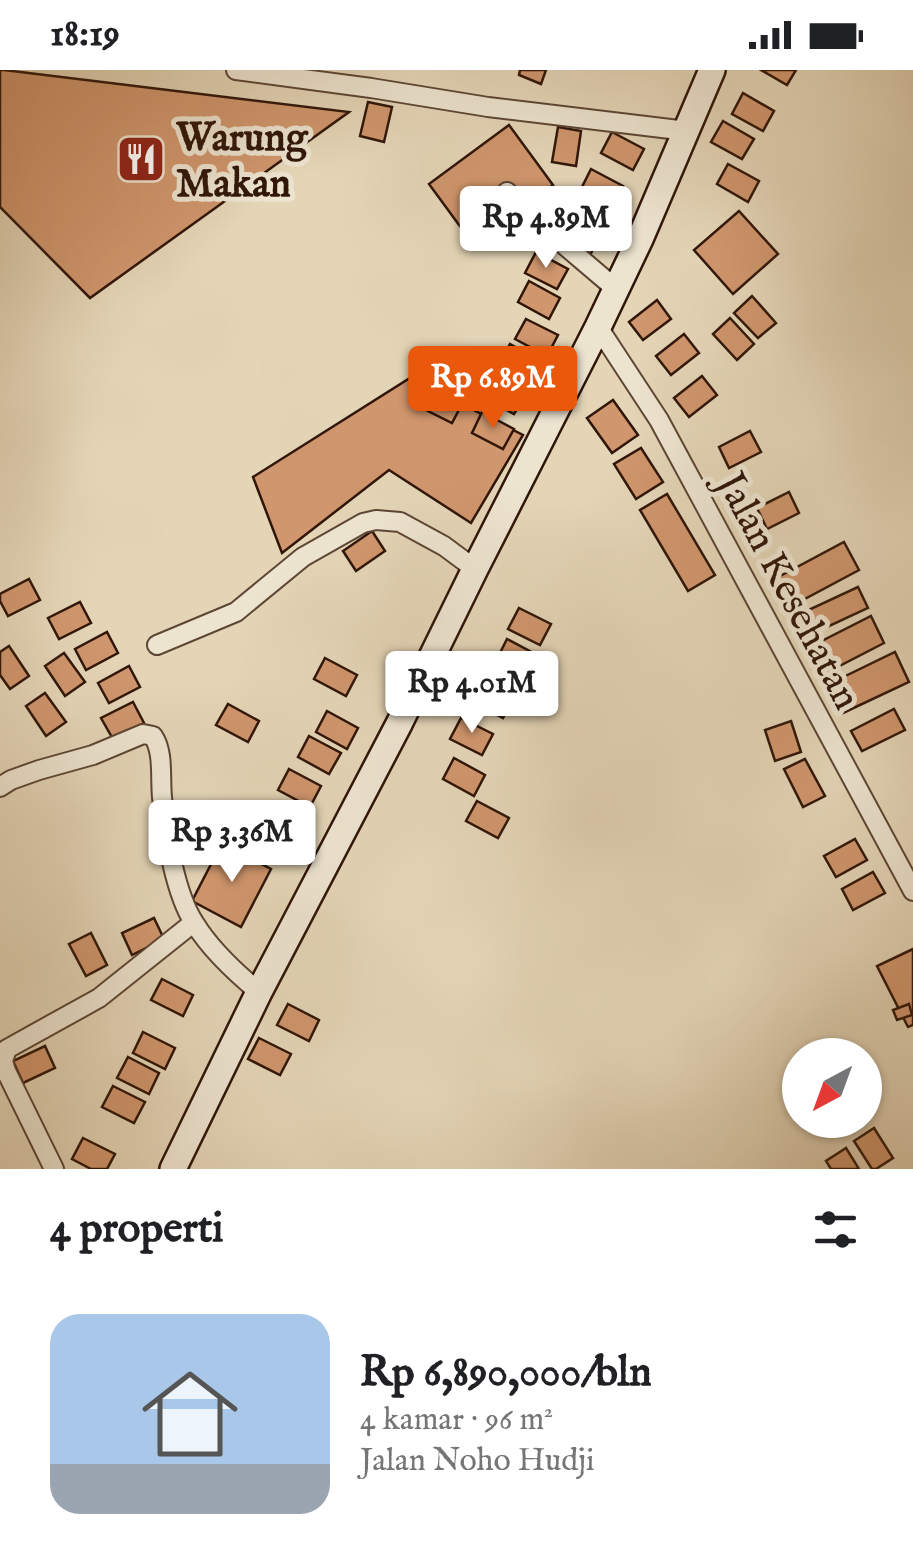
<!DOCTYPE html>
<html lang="id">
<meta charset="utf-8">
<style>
body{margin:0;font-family:"IM FELL English",serif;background:#f2f2f2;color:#202124;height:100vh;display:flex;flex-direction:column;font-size:38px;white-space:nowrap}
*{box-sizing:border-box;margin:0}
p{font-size:32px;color:#757577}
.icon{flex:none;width:55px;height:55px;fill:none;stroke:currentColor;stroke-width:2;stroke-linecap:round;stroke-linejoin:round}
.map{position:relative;height:1099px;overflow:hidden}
.details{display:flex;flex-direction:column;background:#fff;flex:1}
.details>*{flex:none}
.needle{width:65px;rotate:221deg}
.controls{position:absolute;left:782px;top:968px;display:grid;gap:20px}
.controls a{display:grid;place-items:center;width:100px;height:100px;border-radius:50%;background:#fff;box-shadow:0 2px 8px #0004;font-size:50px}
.price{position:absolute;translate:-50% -85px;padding:0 22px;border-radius:10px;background:#fff;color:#222;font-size:32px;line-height:65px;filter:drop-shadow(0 2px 5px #0008)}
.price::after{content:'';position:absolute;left:50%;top:60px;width:30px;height:22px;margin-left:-15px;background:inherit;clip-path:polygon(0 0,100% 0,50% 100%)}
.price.current{background:#ea580c;color:#fff}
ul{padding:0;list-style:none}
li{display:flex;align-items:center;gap:30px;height:250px;padding:0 50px}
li+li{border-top:2px solid #e0e0e0}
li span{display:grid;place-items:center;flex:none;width:280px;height:200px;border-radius:30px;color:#555}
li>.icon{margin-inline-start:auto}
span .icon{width:120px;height:120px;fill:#fffc;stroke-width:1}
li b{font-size:42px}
h2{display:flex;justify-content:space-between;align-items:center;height:120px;padding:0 50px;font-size:42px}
.status{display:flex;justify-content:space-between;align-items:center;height:70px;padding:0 50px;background:#fff;direction:ltr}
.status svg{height:28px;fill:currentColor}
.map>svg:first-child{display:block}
.building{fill:#d0966d;stroke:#301609;stroke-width:2.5}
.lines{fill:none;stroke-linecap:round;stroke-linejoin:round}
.minor-casing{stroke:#5d4634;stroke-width:22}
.secondary-casing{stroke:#301609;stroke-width:30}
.minor{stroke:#ede4d0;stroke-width:18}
.secondary{stroke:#ede4d0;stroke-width:25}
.labels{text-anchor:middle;stroke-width:10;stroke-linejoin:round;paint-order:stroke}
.poi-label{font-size:40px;font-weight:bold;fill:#301609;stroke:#ede4d0;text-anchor:start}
.street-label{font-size:40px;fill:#301609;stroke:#ede4d0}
</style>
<div class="status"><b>18:19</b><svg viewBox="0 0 49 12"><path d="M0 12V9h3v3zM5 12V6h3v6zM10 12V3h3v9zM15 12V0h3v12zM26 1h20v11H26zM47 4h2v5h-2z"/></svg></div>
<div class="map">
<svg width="913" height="1099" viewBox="0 0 913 1099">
<rect width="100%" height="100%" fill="#e4d5b7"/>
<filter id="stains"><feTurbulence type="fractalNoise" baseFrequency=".002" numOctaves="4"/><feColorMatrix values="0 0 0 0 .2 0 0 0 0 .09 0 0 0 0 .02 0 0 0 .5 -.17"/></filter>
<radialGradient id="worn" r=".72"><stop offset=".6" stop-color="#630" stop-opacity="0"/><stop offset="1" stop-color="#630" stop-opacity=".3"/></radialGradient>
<!-- building -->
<g class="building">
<polygon points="0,0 4,0 349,42 90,228 0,137"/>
<polygon points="520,0 546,0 541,14 519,5"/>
<polygon points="761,0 796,0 787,15"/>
<polygon points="743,23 774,41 763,61 732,44"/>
<polygon points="368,32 392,37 384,72 360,66"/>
<polygon points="723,51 754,69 742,89 711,72"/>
<polygon points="509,55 553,115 473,174 429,114"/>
<polygon points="558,57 581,61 576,96 552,92"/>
<polygon points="612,62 644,79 633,100 601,83"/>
<polygon points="728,94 759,111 748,132 717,114"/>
<polygon points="591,99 623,116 612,137 580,121"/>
<polygon points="583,123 614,139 603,161 571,144"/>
<polygon points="739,141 778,184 733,224 694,180"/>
<polygon points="568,149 600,166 589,187 557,170"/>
<polygon points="536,182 568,199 557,219 525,203"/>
<polygon points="529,211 560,228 549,249 518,232"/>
<polygon points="752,226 776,253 758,268 734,243"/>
<polygon points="657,230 671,249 643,270 629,252"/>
<polygon points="730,248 754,274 737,290 713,264"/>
<polygon points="526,249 558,265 547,286 515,269"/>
<polygon points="684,264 699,283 671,305 656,286"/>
<polygon points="510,274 541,291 530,311 499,295"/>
<polygon points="702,306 717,325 689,347 674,328"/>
<polygon points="494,307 526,324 514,344 483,327"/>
<polygon points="410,308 523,365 471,453 389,400 282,483 253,407"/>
<polygon points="431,316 463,332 452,353 420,337"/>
<polygon points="613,330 638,365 612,383 587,348"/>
<polygon points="482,342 514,359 503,379 472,363"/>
<polygon points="750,361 761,382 729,398 719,377"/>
<polygon points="641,378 663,412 636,429 614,394"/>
<polygon points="789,422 799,443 767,459 757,438"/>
<polygon points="667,424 715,505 688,521 640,440"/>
<polygon points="372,461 385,481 356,501 343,481"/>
<polygon points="844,472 859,500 784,540 769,512"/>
<polygon points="29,509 40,530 8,546 0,531 0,524"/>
<polygon points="858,517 868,538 799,570 789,549"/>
<polygon points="80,532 91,553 59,569 48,548"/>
<polygon points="519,538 551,554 540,575 508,559"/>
<polygon points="871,546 884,573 818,607 804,580"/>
<polygon points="107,562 118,583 86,600 75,579"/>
<polygon points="507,569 539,586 528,607 496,591"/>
<polygon points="9,576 29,606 10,619 0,605 0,582"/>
<polygon points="895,582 909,612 843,643 829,614"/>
<polygon points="64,583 85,612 65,626 45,596"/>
<polygon points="325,588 357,605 346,626 314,609"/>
<polygon points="129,596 140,617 109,633 98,613"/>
<polygon points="482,611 514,627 503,648 471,631"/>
<polygon points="45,623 66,652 46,666 26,636"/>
<polygon points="133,632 144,653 113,669 101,648"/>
<polygon points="228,634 259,651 248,672 216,655"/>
<polygon points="894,639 905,660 862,681 851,661"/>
<polygon points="327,641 358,658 347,679 316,662"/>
<polygon points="461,648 493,664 482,685 450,669"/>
<polygon points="791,651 801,682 775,691 765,660"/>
<polygon points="309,666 341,683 329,704 298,687"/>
<polygon points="454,688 485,705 474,726 443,709"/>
<polygon points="805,689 825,726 803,737 784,699"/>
<polygon points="289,699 321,716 310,737 278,720"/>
<polygon points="477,731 509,748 498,768 466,751"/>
<polygon points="855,769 867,790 836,807 824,786"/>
<polygon points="222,773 271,799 241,857 192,831"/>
<polygon points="873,802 885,823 853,840 842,819"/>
<polygon points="154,848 164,869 132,885 122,863"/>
<polygon points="91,863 107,895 86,906 69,874"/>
<polygon points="913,879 913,955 908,957 877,896"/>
<polygon points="162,909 193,925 183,946 151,930"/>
<polygon points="288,934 319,950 309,971 277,955"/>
<polygon points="909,934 912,945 897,950 893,940"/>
<polygon points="143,962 175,978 165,999 133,983"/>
<polygon points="259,968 291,984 280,1005 248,989"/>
<polygon points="45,976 55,998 23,1013 13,991"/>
<polygon points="128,987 159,1003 149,1024 117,1008"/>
<polygon points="113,1016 145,1032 134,1053 102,1037"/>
<polygon points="874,1058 893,1088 876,1099 872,1099 854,1071"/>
<polygon points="83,1068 115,1084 107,1099 91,1099 72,1089"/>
<polygon points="846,1078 859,1099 831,1099 826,1091"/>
</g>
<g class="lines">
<!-- minor casing -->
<g class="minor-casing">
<g id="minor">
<polyline points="236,0 371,18 488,37 687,61"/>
<polyline points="507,122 524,143 549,162 616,219"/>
<polyline points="598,257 659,350 913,821"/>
<polyline points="157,575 236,542 303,487 363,453 376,450 400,452 444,476 475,499"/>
<path d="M0,717l11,-7 28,-10 54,-15 50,-21 10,2c11,16 7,42 9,61 3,35 13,98 33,127 16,26 41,49 64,68"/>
<polyline points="54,1099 6,1001 3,991 7,979 99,928 193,853"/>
</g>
</g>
<!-- secondary casing -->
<g class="secondary-casing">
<polyline id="secondary" points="173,1099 259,922 399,654 475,499 598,257 640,169 712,0"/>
</g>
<!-- minor -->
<use href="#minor" class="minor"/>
<!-- secondary -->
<use href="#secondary" class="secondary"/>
</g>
<!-- icons -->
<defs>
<g id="restaurant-square" transform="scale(2.5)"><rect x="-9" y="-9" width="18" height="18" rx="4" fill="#8f2418" stroke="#ede4d0"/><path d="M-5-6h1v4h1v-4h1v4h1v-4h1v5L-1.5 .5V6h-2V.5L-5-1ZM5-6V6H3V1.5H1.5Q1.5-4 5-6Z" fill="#fff"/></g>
</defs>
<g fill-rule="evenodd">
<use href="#restaurant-square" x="141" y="89"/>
</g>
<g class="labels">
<!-- poi labels -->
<g class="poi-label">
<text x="176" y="80">Warung<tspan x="176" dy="46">Makan</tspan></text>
</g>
<!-- street labels -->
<g class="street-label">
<text transform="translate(790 520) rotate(62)" y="14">Jalan Kesehatan</text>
</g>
</g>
<rect width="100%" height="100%" filter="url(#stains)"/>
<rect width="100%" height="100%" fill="url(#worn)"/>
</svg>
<div class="controls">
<a><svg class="needle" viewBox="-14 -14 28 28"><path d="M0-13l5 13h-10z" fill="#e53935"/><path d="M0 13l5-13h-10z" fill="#757577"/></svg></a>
</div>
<b class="price" style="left:546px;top:201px">Rp 4.89M</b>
<b class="price current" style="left:493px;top:361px">Rp 6.89M</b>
<b class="price" style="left:472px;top:666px">Rp 4.01M</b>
<b class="price" style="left:232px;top:815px">Rp 3.36M</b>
</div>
<section class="details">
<h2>4 properti<svg class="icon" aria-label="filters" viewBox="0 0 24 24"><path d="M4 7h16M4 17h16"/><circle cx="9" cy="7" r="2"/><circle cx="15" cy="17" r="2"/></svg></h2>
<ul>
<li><span style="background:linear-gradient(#a9c7e8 75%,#9aa5b1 0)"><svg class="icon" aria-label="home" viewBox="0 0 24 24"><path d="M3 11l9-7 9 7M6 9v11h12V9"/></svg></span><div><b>Rp 6,890,000/bln</b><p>4 kamar · 96 m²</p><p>Jalan Noho Hudji</p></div></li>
</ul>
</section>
